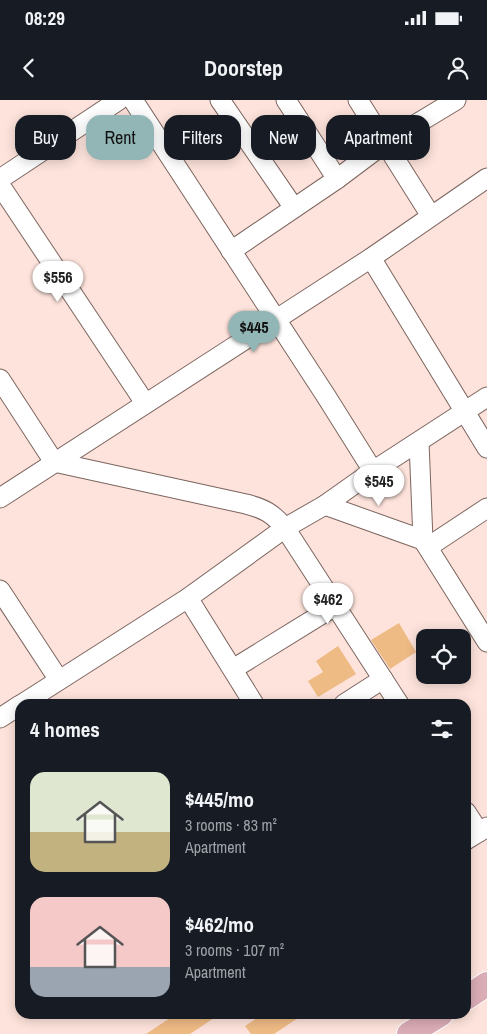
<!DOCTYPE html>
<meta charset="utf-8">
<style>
body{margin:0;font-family:"Archivo Narrow",sans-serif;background:#20242c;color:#f1f3f6;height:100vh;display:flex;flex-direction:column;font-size:19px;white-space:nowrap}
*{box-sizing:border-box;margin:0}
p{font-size:16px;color:#9ea1a6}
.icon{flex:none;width:28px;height:28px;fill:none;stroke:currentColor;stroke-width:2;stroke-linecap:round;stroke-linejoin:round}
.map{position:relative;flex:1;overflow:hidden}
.sheet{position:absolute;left:15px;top:599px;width:456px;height:320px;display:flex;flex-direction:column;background:#171b24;border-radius:15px;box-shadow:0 2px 12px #0003}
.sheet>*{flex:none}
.banner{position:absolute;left:15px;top:15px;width:458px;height:45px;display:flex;gap:10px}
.fabs{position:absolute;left:416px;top:529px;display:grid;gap:10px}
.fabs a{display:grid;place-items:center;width:55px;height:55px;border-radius:10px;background:#171b24;box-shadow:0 2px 12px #0003;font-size:25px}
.price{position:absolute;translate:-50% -42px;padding:0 11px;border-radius:18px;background:#fff;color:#222;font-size:16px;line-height:32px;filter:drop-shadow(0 1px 2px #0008)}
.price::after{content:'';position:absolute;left:50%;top:30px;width:15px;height:11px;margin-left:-8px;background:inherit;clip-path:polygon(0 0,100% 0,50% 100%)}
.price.current{background:#92b5b5;color:#111}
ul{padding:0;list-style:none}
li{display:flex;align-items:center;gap:15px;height:125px;padding:0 15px}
li span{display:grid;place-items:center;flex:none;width:140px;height:100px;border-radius:15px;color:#555}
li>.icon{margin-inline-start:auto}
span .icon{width:60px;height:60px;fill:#fffc;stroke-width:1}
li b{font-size:21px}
h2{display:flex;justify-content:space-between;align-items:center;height:60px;padding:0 15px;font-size:21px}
.chip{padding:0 18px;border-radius:15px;background:#171b24;box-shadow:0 2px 12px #0003;font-size:18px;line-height:45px}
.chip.current{background:#92b5b5;color:#111}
.status{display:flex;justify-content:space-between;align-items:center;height:35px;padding:0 25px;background:#171b24;direction:ltr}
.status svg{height:14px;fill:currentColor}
header{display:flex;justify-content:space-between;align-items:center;height:65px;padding:0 15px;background:#171b24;font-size:22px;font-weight:800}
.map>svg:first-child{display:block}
.building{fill:#efbb85}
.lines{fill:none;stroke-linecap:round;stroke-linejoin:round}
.minor-casing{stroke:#7c655f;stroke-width:21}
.major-casing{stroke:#fff;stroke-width:26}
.minor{stroke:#fff;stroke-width:19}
.major{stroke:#daacb6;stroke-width:24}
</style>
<div class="status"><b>08:29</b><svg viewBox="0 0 49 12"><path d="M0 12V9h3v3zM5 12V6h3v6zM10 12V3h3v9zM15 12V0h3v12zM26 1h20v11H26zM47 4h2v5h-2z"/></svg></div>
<header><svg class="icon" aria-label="back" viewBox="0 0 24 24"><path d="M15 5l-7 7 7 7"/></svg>Doorstep<svg class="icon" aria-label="person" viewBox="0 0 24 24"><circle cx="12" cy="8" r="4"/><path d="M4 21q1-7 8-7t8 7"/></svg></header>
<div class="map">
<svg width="487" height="934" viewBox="0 0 487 934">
<rect width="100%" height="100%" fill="#fde3db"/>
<!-- building -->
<g class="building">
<polygon points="399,523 416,552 390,569 371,540"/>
<polygon points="338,546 356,574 318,597 308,581 323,572 316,561"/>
<polygon points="176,914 220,914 190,934 146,934"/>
<polygon points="263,914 304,914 274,934 251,934 245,926"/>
</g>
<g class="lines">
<!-- minor casing -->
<g class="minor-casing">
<g id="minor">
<polyline points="133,0 326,296 373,371"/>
<polyline points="220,0 294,108"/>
<polyline points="286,0 337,79"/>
<polyline points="358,0 431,116"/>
<polyline points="0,79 119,0"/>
<polyline points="0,85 145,303"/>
<polyline points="231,151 337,79 385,43 456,0"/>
<polyline points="371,158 487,348"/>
<path d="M0,279l54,83 192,42c19,5 26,9 39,24l114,176"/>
<polyline points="419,342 423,440 487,542"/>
<polyline points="0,398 371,158 487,78"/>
<polyline points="325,405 423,440"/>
<polyline points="428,447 487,408"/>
<polyline points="0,490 59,580"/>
<polyline points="188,498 254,604"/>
<polyline points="233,569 335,506"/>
<polyline points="22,604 188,498 285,428 325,405 373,371 487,297"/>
<polyline points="344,604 383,579"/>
<polyline points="0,618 20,605"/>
<polyline points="466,712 479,732"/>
<polyline points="466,740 487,727"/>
</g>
</g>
<!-- major casing -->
<g class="major-casing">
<g id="major">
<polyline points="466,898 487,884"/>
<polyline points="409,934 441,914"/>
</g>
</g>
<!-- minor -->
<use href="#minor" class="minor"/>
<!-- major -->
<use href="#major" class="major"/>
</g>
</svg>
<div class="fabs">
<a><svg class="icon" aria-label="locate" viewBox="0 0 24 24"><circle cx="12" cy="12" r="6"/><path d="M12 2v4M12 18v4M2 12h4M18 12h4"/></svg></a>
</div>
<b class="price" style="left:58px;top:203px">$556</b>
<b class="price current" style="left:254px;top:253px">$445</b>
<b class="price" style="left:379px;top:407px">$545</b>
<b class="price" style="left:328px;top:525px">$462</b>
<div class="banner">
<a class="chip">Buy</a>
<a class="chip current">Rent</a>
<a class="chip">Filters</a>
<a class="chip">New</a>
<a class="chip">Apartment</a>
</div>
<section class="sheet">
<h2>4 homes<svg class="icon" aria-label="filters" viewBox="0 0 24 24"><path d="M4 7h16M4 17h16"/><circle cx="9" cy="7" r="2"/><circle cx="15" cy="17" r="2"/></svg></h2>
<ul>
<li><span style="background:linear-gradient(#dfe7d0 60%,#c2b280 0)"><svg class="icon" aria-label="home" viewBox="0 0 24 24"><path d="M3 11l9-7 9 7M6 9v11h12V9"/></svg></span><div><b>$445/mo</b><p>3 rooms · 83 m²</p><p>Apartment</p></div></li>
<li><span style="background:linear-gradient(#f6c9c9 70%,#9aa5b1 0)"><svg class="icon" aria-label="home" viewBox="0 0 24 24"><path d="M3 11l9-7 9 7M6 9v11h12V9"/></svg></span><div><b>$462/mo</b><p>3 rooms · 107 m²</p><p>Apartment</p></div></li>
</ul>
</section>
</div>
